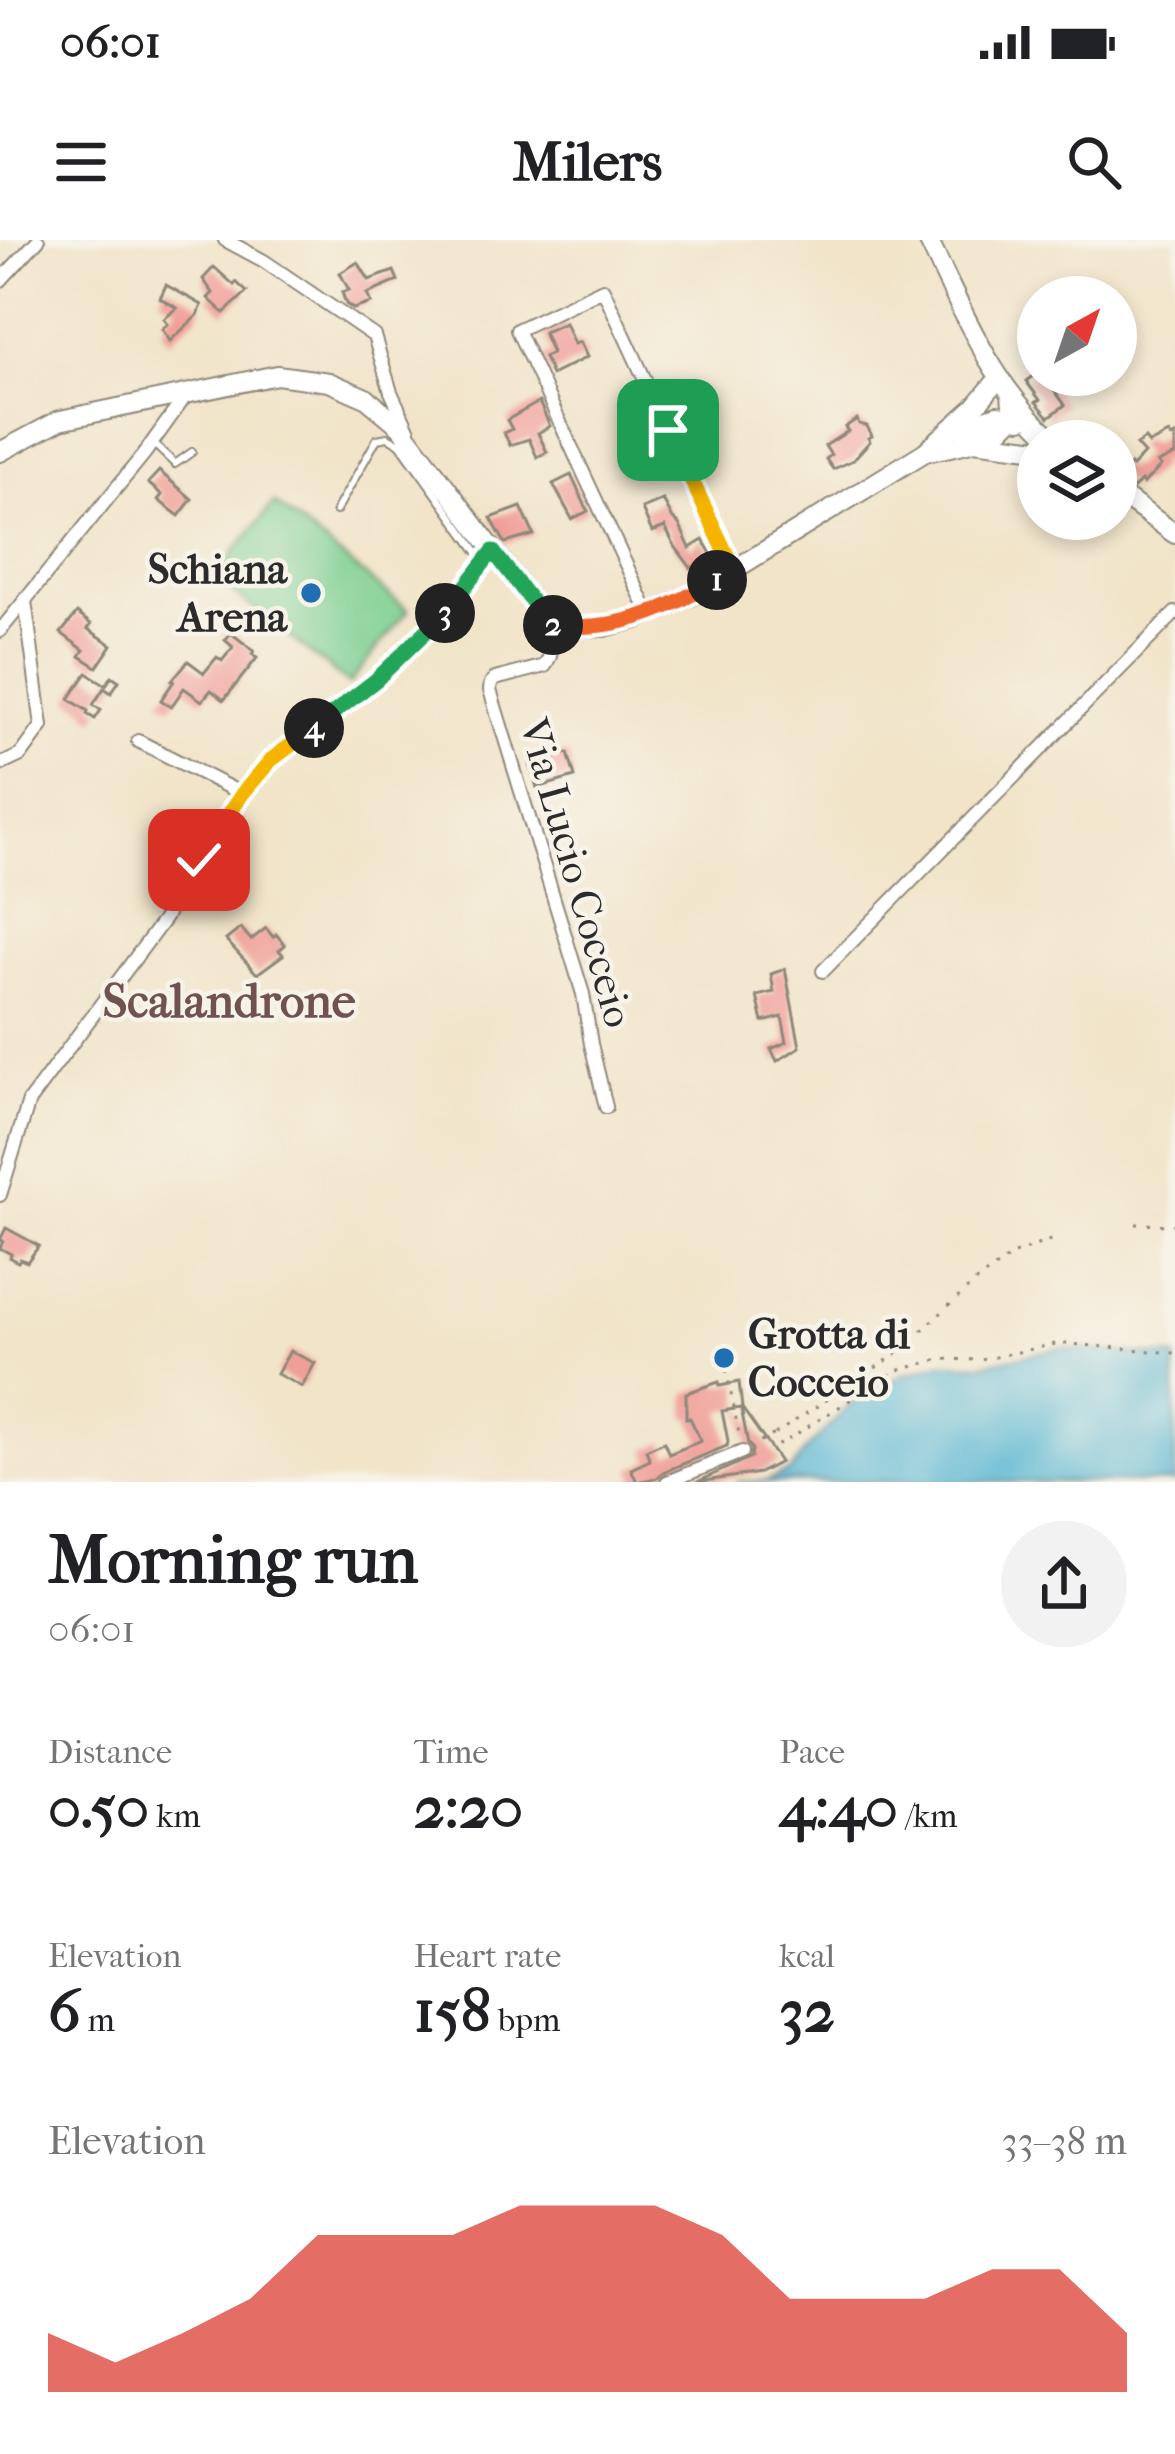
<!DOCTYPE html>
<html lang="en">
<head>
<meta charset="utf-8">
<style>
  :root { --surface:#fff; --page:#f2f2f2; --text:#202124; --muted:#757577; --accent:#d93025 }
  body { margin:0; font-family:"IM FELL French Canon",serif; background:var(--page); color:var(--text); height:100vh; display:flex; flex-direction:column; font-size:45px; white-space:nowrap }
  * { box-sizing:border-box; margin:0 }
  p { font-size:39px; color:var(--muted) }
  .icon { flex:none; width:66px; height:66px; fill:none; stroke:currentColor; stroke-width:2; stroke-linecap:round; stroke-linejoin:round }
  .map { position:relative; height:1242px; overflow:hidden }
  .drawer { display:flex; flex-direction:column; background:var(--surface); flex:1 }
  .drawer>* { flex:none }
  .needle { width:78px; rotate:40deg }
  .controls { position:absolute; left:1017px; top:36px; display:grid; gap:24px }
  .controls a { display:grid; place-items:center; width:120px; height:120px; border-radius:50%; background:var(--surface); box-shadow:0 6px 18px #0003; font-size:60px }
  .pin { position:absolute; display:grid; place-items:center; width:102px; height:102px; color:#fff; margin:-51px; border-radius:24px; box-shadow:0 6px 18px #0006 }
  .km { position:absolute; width:60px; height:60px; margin:-30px; border-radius:50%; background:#222; color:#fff; font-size:33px; line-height:60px; text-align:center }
  .round { display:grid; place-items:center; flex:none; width:126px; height:126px; border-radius:63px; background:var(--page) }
  .summary { display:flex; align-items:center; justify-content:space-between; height:204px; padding:0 48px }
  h1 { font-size:66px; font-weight:800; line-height:90px }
  .stats { display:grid; grid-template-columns:repeat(3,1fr); gap:18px; height:204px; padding:12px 48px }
  .stats div { display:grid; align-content:center }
  .stats b { font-size:60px; font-weight:800 }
  .stats small { font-size:33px; font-weight:400 }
  .stats p { font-size:33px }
  .chart { height:336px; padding:24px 48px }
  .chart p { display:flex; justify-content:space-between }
  .chart svg { width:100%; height:216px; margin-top:12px; fill:var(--accent); opacity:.7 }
  .status { display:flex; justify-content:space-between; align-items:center; height:84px; padding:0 60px; background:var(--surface); direction:ltr }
  .status svg { height:33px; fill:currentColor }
  header { display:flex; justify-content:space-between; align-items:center; height:156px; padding:0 48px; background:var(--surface); font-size:54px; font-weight:800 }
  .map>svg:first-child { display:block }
</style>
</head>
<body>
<div class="status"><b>06:01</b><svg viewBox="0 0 49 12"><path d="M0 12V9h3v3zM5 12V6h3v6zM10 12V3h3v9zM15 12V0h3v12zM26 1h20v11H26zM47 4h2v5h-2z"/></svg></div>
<header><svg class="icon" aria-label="menu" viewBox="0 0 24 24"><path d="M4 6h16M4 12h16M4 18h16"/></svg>Milers<svg class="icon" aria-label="search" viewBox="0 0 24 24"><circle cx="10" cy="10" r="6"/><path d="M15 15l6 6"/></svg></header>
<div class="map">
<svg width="1175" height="1242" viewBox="0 0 1175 1242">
  <rect width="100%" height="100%" fill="#f7f3e8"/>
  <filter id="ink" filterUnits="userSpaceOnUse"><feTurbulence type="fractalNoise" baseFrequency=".00833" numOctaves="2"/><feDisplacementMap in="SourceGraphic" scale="24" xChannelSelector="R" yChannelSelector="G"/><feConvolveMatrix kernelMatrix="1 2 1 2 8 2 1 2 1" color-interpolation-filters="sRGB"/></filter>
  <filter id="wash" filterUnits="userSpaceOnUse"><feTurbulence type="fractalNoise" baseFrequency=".004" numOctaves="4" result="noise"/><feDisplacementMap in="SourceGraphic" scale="48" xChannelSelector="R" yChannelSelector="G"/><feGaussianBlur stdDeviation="2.7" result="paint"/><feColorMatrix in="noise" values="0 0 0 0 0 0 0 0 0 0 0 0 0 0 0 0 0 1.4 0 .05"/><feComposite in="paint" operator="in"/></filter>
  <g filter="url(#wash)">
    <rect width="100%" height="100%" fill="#f1e4c9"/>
    <polygon fill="#7ccf91" stroke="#547d5e" stroke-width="3" points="274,263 408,370 349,444 214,337"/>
    <polygon fill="#54b5d3" stroke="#40707f" stroke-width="3" points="1060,1108 1175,1117 1175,1242 736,1242 766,1241 791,1231 805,1211 851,1164 904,1134 941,1123 982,1124"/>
    <g id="blocks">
      <g fill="#f09e98">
        <polygon points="358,22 369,40 394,31 398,41 367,54 371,63 353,69 346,64 342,52 349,50 340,33"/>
        <polygon points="214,27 234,45 236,42 247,52 224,73 208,58 213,53 203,39"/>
        <polygon points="166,45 202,65 198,75 170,101 162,89 168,84 164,79 177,68 160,58"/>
        <polygon points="565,83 574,104 580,102 587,117 551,135 544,117 552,113 543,92"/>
        <polygon points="1034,135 1064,135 1069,142 1055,151 1065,165 1049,177 1036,162 1040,160 1026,141"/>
        <polygon points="539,162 550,186 538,193 547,212 537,217 529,199 510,205 504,193 512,189 507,180"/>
        <polygon points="857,179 859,184 867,186 872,196 868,198 870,201 853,220 833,229 826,219 831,215 825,206 848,191 845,187"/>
        <polygon points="1169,194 1171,198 1175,196 1175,215 1158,223 1161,226 1143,244 1141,241 1134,248 1116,235 1116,220 1126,230 1130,225 1132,227 1144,214 1136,205 1145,199 1149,204"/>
        <polygon points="159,231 192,259 179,276 158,260 162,255 148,243"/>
        <polygon points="571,235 588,271 572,279 553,244"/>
        <polygon points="663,260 673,279 679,284 690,308 703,300 712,315 691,328 674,305 665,287 652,292 642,269"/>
        <polygon points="521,267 534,295 505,303 491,278"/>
        <polygon points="77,373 91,384 88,389 112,405 97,427 80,416 84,410 61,393"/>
        <polygon points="231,393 254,411 252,414 257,418 224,460 211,450 202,461 184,448 171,467 161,460 174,441 172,440 188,421 204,433 217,417 222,421 233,407 225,400"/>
        <polygon points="87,433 106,445 112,436 119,441 111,453 104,448 93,465 101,470 95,479 87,474 88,471 69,459"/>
        <polygon points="568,513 575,537 537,548 530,524"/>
        <polygon points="241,688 251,700 266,688 273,697 276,694 285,705 279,710 283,715 257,734 226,700"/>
        <polygon points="785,729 800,807 777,821 771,809 787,802 782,777 763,782 757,756 774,752 771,734"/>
        <polygon points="6,988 39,1006 27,1022 20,1019 18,1022 10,1018 11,1014 0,1008 3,1001 0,1000"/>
        <polygon points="290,1111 315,1123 302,1147 277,1134"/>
        <polygon points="719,1142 720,1146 739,1142 742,1168 780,1222 759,1233 697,1242 751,1217 752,1209 748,1204 741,1168 722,1171 728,1201 727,1206 663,1232 657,1238 637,1242 631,1229 650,1220 646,1210 664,1202 669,1214 701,1201 690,1178 686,1178 686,1153"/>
      </g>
    </g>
  </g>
  <g filter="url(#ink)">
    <use href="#blocks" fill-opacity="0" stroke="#8e887a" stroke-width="3"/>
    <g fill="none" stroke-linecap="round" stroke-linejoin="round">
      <g stroke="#8e887a" stroke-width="10">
        <g id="lane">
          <polyline points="155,205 175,224 192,212"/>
          <polyline points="336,271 377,199 388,197 400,204 485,322"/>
        </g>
      </g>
      <g stroke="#8e887a" stroke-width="16">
        <g id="street">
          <polyline points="225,0 264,21 374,96 391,152 409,191"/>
          <polyline points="0,41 38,0"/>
          <polyline points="649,374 517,90 603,49 733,330"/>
          <polyline points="554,386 550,416 545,426 495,439 491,443 490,450 583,754 591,804 606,867"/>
          <polyline points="0,391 144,214 187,154"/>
          <polyline points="138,501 242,554"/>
          <polyline points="0,525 21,515 42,486 25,361"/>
          <polyline points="823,731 1175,373"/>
          <polyline points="0,955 29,861 165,678 176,654 242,554 271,520 376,440 444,375 493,311"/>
          <polyline points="667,1242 742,1212"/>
        </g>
      </g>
      <g stroke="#8e887a" stroke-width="22">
        <g id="secondary">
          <path d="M 928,0 C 963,71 993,149 1055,201"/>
          <polyline points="961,188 997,175 1021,179"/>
          <polyline points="974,201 1038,209"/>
          <path d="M 930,211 C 958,205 996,201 1013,176 L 1011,155"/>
          <polyline points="0,212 60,180 277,135 329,142 366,158 400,186 546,380 554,386 604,387 636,379 693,355 925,212 974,168 994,144"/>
          <polyline points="1116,251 1175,294"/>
        </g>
      </g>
      <g stroke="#8e887a" stroke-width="3" stroke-dasharray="3 9" stroke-linecap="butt">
        <polyline points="1136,984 1175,985"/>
        <polyline points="724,1118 740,1199"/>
        <polyline points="775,1194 895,1115 976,1041 1014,1014 1058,997"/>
        <polyline points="750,1208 773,1195 779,1205 896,1131 941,1119 981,1120 1060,1103 1175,1113"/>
      </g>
      <use href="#lane" stroke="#fff" stroke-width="6"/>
      <use href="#street" stroke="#fff" stroke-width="12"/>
      <use href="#secondary" stroke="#fff" stroke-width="18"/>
    </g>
  </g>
  <g fill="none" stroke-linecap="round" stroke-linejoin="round" filter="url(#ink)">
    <g stroke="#fff" stroke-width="24">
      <polyline id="split-1" points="668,190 734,330 717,340"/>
    </g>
    <g stroke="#fff" stroke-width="24">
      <path id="split-2" d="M 553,385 C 613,393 666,371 717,340"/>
    </g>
    <g stroke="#fff" stroke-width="24">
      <polyline id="split-3" points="445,373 493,311 546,380 553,385"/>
    </g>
    <g stroke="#fff" stroke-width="24">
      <polyline id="split-4" points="314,488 376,440 445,373"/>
    </g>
    <g stroke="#fff" stroke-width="24">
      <polyline id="split-5" points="199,620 242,554 271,520 314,488"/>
    </g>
    <use href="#split-1" stroke="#f5b400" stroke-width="15"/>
    <use href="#split-2" stroke="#f0652b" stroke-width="15"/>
    <use href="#split-3" stroke="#22a559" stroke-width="15"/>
    <use href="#split-4" stroke="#22a559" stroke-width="15"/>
    <use href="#split-5" stroke="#f5b400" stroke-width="15"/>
  </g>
  <g fill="#1f6fb2" stroke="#f7f3e8" stroke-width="4.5">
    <circle cx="311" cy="353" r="12"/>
    <circle cx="724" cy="1118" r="12"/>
  </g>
  <g text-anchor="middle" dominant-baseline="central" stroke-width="9" stroke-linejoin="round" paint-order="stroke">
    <g font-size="42" font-weight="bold" fill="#2b2b2b" stroke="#f7f3e8" text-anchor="end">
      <text x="287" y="329">Schiana<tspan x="287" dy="48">Arena</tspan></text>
      <text x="748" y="1094" text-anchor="start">Grotta di<tspan x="748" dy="48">Cocceio</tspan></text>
    </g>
    <g font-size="42" fill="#2b2b2b" stroke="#f7f3e8">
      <text transform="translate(576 633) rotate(74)">Via Lucio Cocceio</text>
    </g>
    <g font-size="48" font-weight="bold" fill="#705351" stroke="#f7f3e8">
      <text x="229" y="761">Scalandrone</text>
    </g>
  </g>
</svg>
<div class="controls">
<a><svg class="needle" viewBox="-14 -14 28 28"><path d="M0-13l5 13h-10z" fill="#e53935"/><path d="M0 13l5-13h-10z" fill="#757577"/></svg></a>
<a><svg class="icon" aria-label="layers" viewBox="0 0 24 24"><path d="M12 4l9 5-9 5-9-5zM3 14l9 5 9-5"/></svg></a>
</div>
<div class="pin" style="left:668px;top:190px;background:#1e9e55"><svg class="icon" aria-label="arrive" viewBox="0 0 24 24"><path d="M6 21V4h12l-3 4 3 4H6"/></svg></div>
<div class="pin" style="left:199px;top:620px;background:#d93025"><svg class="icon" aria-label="check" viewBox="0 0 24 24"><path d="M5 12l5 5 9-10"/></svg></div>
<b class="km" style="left:717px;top:340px">1</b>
<b class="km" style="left:553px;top:385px">2</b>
<b class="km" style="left:445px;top:373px">3</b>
<b class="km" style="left:314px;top:488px">4</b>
</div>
<section class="drawer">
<div class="summary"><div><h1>Morning run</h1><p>06:01</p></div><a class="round"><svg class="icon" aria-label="share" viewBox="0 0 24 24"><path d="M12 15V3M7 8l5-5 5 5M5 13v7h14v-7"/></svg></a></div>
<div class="stats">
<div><p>Distance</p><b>0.50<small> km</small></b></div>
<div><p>Time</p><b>2:20</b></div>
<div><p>Pace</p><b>4:40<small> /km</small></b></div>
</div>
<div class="stats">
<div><p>Elevation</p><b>6<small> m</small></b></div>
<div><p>Heart rate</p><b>158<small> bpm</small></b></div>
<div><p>kcal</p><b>32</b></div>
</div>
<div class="chart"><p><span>Elevation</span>33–38 m</p>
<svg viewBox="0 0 160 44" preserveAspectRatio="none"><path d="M0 44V32L10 38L20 32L30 25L40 12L50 12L60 12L70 6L80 6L90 6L100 12L110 25L120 25L130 25L140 19L150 19L160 32V44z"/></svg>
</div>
</section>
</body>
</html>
